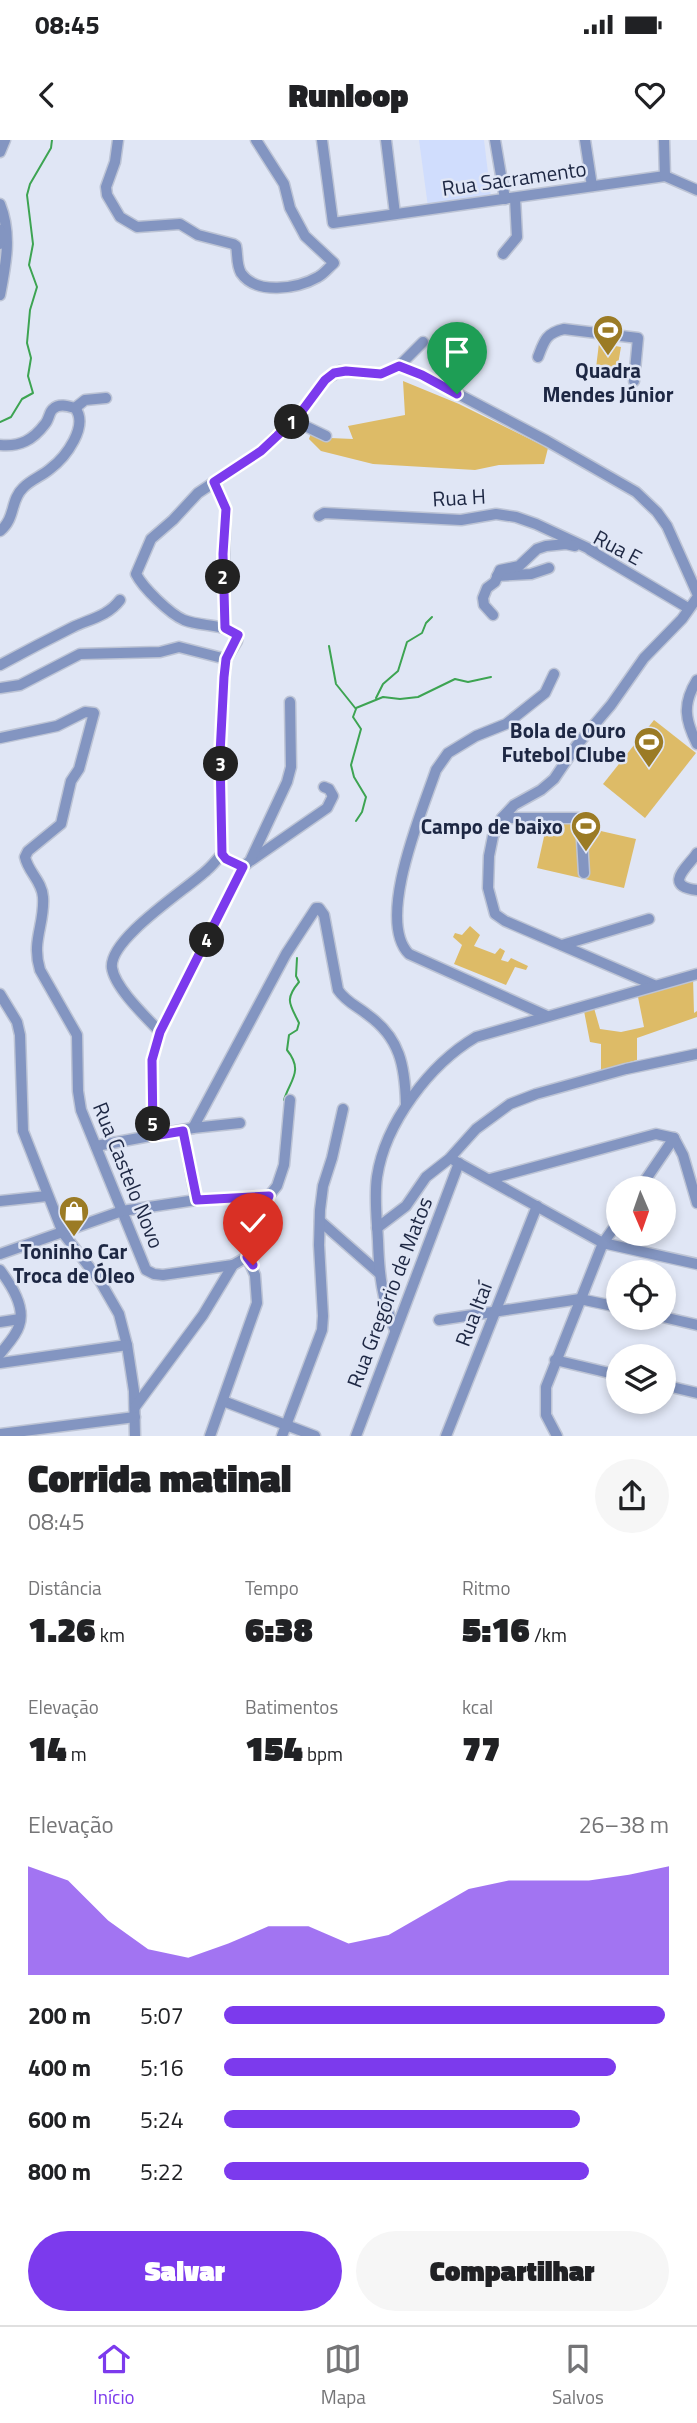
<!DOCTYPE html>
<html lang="pt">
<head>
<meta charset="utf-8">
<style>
  :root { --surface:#fff; --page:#f6f6f6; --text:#202124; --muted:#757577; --line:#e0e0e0; --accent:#7c3aed }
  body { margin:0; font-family:"Titillium Web",sans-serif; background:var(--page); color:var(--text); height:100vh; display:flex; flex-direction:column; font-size:26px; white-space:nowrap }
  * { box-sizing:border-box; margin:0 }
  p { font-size:23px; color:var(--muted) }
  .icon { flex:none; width:38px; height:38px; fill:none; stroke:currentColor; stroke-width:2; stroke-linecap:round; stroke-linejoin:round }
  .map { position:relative; height:1296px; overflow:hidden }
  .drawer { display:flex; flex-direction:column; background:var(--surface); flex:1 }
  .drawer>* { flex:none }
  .needle { width:46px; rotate:178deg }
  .controls { position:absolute; left:606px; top:1036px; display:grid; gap:14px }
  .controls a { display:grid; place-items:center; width:70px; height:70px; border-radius:50%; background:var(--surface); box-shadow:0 4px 10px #0003; font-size:35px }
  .pin { position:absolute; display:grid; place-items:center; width:60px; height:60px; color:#fff; margin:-72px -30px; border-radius:50% 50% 50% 0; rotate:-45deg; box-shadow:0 0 7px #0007 }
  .pin .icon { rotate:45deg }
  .km { position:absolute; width:35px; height:35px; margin:-18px; border-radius:50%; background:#222; color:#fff; font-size:19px; line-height:35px; text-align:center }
  .round { display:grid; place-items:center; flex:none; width:74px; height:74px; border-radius:37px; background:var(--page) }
  .headline { display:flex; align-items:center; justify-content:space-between; height:119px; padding:0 28px }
  h1 { font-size:38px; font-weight:800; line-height:52px }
  .stats { display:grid; grid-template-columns:repeat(3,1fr); gap:10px; height:119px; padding:7px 28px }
  .stats div { display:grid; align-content:center }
  .stats b { font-size:35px; font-weight:800 }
  .stats small { font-size:19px; font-weight:400 }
  .stats p { font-size:19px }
  .chart { height:196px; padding:14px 28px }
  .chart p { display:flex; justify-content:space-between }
  .chart svg { width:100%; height:126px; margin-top:7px; fill:var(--accent); opacity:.7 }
  .cta { display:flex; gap:14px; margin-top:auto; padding:14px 28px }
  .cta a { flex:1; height:80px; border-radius:42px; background:var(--accent); color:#fff; font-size:28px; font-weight:800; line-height:80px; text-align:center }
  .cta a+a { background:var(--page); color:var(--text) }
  ul { padding:0 28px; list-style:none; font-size:23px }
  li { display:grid; grid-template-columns:112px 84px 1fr; align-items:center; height:52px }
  li i { height:18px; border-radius:9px; background:var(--accent) }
  .status { display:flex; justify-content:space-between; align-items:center; height:49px; padding:0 35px; background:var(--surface); direction:ltr }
  .status svg { height:19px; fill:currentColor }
  header { display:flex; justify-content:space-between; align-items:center; height:91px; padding:0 28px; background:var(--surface); font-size:32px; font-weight:800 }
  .tabs { display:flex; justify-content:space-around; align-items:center; height:98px; border-top:2px solid var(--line); background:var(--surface); font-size:19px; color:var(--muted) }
  .tabs a { display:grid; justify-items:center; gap:4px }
  .tabs .current { color:var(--accent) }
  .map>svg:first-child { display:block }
</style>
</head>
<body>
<div class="status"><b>08:45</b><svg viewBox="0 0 49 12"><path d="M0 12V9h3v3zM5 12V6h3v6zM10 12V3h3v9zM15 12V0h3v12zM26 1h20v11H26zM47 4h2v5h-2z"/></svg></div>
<header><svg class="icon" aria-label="back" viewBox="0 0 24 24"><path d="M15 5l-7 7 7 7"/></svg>Runloop<svg class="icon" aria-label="heart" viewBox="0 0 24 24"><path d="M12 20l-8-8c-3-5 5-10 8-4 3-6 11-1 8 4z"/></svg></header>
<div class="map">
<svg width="697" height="1296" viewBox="0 0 697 1296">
  <rect width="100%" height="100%" fill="#e0e6f5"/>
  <polygon fill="#d0ddfd" points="419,0 484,0 491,57 428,67"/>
  <g fill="#ddbb67">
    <polygon points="599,203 621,207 617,230 596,228"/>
    <polygon points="403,241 459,264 548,308 544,324 499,325 475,330 373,324 321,311 309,299 312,290 330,298 353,299 348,286 405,275"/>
    <polygon points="654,580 696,613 645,678 603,644"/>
    <polygon points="548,679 636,699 624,748 537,728"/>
    <polygon points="470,786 480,795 474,806 495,814 500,808 505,811 501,820 508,822 511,818 528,826 526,830 515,827 506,845 454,824 462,805 453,797 455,793 462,795"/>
    <polygon points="693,837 694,873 697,871 697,877 637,898 637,920 601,930 601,904 590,902 584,871 594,868 600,889 621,892 644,887 637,852"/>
  </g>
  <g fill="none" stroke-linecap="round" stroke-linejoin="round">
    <g stroke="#3da452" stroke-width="2">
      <polyline points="0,282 11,277 22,259 33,253 28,236 31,218 27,203 30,170 37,147 29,125 33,104 27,55 30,44 51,8 52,0"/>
      <polyline points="329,506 336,544 356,569 353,577 361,589 351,625 354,637 366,657 362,672 356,681"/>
      <polyline points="376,558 383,544 398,531 407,502 422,493 426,483 432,477"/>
      <polyline points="356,568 383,557 400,559 418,557 455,539 468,542 491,537"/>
      <path d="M 284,960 C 290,940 304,931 287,910 L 289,895 L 297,890 L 299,883 C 290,864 284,860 299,842 L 296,836 L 297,818"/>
    </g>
    <g stroke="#bdc4d5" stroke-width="13">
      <g id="minor">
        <path d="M 118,0 L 115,22 L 106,47 L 107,55 L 120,77 L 137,87 L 180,84 L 198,95 L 233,104 L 236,106 C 238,115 236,124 241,133 C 256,155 297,149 318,137 C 324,134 329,127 334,123 L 305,96 L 290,68 L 284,44 L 256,0"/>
        <polyline points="322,0 333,83 665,36 697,50"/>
        <polyline points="386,0 395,74"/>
        <polyline points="495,0 505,59"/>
        <polyline points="585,0 592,46"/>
        <polyline points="664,0 665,36"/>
        <polyline points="0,12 5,0"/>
        <path d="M 0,64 C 12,94 6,124 0,155"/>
        <polyline points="0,90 0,104"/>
        <polyline points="503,114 517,97 515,58"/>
        <path d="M 538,217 C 544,201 546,193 564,189 L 638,198 L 634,241"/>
        <polyline points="399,226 422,235 547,301 636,352 657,372 667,386 697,453"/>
        <polyline points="75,268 85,260 106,258"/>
        <polyline points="326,296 303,285 302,271 325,240 340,231 381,234 399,226 423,202"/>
        <path d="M 0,305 C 20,307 33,300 45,284 C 49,280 49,272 53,269 C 59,263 68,266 75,268 C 89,286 66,317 50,329 C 42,336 30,340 23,348 C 10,360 16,378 0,391"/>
        <polyline points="214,342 226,369 224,414 225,488"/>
        <polyline points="319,376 324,373 461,380 496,374 516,377 536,384 594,411"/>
        <polyline points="590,410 688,468"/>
        <polyline points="497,436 531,434 549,428"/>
        <polyline points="493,475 484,465 483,458 487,448 495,442 500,430 519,426 537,409 546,406 566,404 575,406"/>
        <path d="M 0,525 C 24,512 49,499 73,487 C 90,479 108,476 120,460"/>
        <path d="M 697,540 C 682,564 685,580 697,604"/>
        <polyline points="0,548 20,545 80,514 160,512 179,507 226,519"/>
        <path d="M 0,598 L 57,586 L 85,572 L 94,573 L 79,629 L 71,641 L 61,684 L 28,711 L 25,717 C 28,732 42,741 43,757 C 45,784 31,801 40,830 L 77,895 L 78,951 L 81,970 L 146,1130 L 154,1134 L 163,1135 L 233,1125"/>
        <polyline points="502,678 578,678 581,683 584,733"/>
        <path d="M 697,713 C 691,724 660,746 697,750"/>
        <polyline points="252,720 327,668 333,656 329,649 324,647"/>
        <path d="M 243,727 L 226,719 L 222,714 L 220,614 L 224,537 L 226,519 L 237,501 L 238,495 C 221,483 202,487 184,480 C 170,474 143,448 136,434 L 151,399 L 173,380 L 198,353 L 261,311 L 302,271"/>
        <polyline points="562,805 649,779"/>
        <polyline points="654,845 505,781 495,774 488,748 489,716 493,696 502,678 514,665 541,650 554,639 577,605 611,565 644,518 682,479 697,458"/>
        <polyline points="0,854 17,882 20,895 23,991 63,1093 100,1141 119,1174 127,1205 134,1251 135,1296"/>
        <path d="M 545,875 L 409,814 C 375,780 423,669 436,630 L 448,613 L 476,596 L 506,584 L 545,553 L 554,534"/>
        <path d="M 160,892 C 146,877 115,848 112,828 C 108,799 187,749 207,730 C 213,725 217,719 222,714"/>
        <path d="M 193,988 L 286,814 L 316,768 L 319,768 L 324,775 L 338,850 C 346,862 357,866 368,875 C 400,898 405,926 406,964"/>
        <polyline points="183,991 196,1060"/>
        <polyline points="153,996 152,920 160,892 243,727 250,721 287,642 291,627 290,562"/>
        <polyline points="674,998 683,1015 697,1063"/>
        <polyline points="96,1006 193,988 240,983"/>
        <polyline points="455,1021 603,1103 697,1124"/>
        <polyline points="490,1039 656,994 674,998"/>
        <polyline points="640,1048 674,998"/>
        <polyline points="0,1061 47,1056"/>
        <polyline points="320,1081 379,1133"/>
        <polyline points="377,1088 406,1066 426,1037 449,1019 476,989 510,964 536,954 626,929 697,914"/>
        <polyline points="0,1114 122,1071 196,1060 269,1056"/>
        <path d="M 0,1130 C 11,1145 26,1167 19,1186 C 16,1196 6,1206 0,1214"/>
        <polyline points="663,1177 697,1185"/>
        <polyline points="439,1180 580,1159 618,1167"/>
        <polyline points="0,1182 20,1179"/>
        <path d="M 395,1190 C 382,1161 379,1133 378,1101 C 377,1080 374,1058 377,1037 C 385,983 430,924 476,897 L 697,834"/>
        <polyline points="555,1220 618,1235"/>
        <polyline points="0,1223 127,1205"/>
        <polyline points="663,1245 697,1253"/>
        <polyline points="223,1261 315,1296"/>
        <polyline points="135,1267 203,1175 233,1125 247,1117 269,1056 277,1046 284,1025 290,960"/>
        <polyline points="0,1294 135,1277"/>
        <polyline points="210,1296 257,1163 255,1135 247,1117"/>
        <polyline points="282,1296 322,1190 323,1176 319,1105 320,1070 323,1046 332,1018 343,969"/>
        <polyline points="356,1296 459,1023"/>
        <polyline points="446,1296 537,1066"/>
        <polyline points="557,1296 546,1275 546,1247 603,1103 618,1082"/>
      </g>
    </g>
    <use href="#minor" stroke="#8395c1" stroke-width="10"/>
  </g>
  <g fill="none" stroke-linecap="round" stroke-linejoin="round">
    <g stroke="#fff" stroke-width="14">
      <polyline id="route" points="253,1125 247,1117 269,1056 197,1060 183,991 153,996 152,920 160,892 243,727 226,719 222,714 220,614 224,537 226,519 238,495 225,488 223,414 226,369 214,342 261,311 277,296 302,271 325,240 334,233 346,231 381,234 399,226 422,235 457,254"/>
    </g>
    <use href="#route" stroke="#7c3aed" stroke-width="9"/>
  </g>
  <defs>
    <g id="stadium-pin" transform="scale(1.575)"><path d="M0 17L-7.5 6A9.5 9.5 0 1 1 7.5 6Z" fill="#9b7b25" stroke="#e0e6f5"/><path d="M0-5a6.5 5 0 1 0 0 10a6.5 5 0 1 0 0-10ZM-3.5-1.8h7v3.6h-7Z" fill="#fff"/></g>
    <g id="shop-pin" transform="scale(1.575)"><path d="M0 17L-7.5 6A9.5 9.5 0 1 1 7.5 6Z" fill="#9b7b25" stroke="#e0e6f5"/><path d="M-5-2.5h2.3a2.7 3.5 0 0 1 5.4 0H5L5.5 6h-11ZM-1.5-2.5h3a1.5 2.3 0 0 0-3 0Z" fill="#fff"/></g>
  </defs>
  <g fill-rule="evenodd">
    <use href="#stadium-pin" x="608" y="190"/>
    <use href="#stadium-pin" x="649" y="602"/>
    <use href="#stadium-pin" x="586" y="686"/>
    <use href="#shop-pin" x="74" y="1071"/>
  </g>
  <g text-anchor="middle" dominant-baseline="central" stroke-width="5" stroke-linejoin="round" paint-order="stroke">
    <g font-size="21" fill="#1d2743" stroke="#e0e6f5">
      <text transform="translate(514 38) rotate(-8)">Rua Sacramento</text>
      <text transform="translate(459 357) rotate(-3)">Rua H</text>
      <text transform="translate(618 407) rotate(28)">Rua E</text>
      <text transform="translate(129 1035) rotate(68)">Rua Castelo Novo</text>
      <text transform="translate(389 1152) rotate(-69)">Rua Gregório de Matos</text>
      <text transform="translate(473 1174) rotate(-69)">Rua Itaí</text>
    </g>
    <g font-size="21" font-weight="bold" fill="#1d2743" stroke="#e0e6f5">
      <text x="608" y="230">Quadra<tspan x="608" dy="24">Mendes Júnior</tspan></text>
      <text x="626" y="590" text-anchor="end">Bola de Ouro<tspan x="626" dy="24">Futebol Clube</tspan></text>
      <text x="563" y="686" text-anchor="end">Campo de baixo</text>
      <text x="74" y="1111">Toninho Car<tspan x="74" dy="24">Troca de Óleo</tspan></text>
    </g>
  </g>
</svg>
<div class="controls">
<a><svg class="needle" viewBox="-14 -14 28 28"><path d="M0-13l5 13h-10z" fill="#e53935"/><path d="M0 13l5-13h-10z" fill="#757577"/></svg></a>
<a><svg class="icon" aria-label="locate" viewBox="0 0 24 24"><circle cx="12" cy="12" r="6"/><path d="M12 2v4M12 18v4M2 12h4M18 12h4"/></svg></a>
<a><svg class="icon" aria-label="layers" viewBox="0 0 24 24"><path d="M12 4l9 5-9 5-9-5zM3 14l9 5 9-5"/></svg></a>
</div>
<div class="pin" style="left:457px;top:254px;background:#1e9e55"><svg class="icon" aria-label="arrive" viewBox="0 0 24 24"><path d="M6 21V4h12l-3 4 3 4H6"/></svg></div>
<div class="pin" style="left:253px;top:1125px;background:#d93025"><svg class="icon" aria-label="check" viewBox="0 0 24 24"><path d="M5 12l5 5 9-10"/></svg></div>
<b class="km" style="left:292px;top:282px">1</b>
<b class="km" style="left:223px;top:437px">2</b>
<b class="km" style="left:221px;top:624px">3</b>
<b class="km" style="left:207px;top:800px">4</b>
<b class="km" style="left:153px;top:984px">5</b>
</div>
<section class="drawer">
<div class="headline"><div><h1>Corrida matinal</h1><p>08:45</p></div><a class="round"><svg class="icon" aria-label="share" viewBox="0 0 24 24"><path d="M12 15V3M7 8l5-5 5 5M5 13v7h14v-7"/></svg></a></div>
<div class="stats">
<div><p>Distância</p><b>1.26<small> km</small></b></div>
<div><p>Tempo</p><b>6:38</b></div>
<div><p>Ritmo</p><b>5:16<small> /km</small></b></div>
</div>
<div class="stats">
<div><p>Elevação</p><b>14<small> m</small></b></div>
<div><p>Batimentos</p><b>154<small> bpm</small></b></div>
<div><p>kcal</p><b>77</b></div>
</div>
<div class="chart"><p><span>Elevação</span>26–38 m</p>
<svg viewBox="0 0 160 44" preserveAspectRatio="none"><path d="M0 44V6L10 11L20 25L30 35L40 38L50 33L60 27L70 27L80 33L90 30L100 22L110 14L120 11L130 11L140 11L150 9L160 6V44z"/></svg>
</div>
<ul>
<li><b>200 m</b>5:07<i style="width:99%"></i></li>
<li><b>400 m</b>5:16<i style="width:88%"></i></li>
<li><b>600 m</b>5:24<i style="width:80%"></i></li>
<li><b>800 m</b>5:22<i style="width:82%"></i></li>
</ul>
<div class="cta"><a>Salvar</a><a>Compartilhar</a></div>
</section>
<nav class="tabs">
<a class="current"><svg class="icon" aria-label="home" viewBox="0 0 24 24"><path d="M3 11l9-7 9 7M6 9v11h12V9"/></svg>Início</a>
<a><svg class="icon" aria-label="map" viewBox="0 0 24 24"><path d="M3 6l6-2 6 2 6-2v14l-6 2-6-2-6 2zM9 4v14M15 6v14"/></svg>Mapa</a>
<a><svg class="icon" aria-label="saved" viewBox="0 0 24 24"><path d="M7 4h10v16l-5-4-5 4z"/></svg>Salvos</a>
</nav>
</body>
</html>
